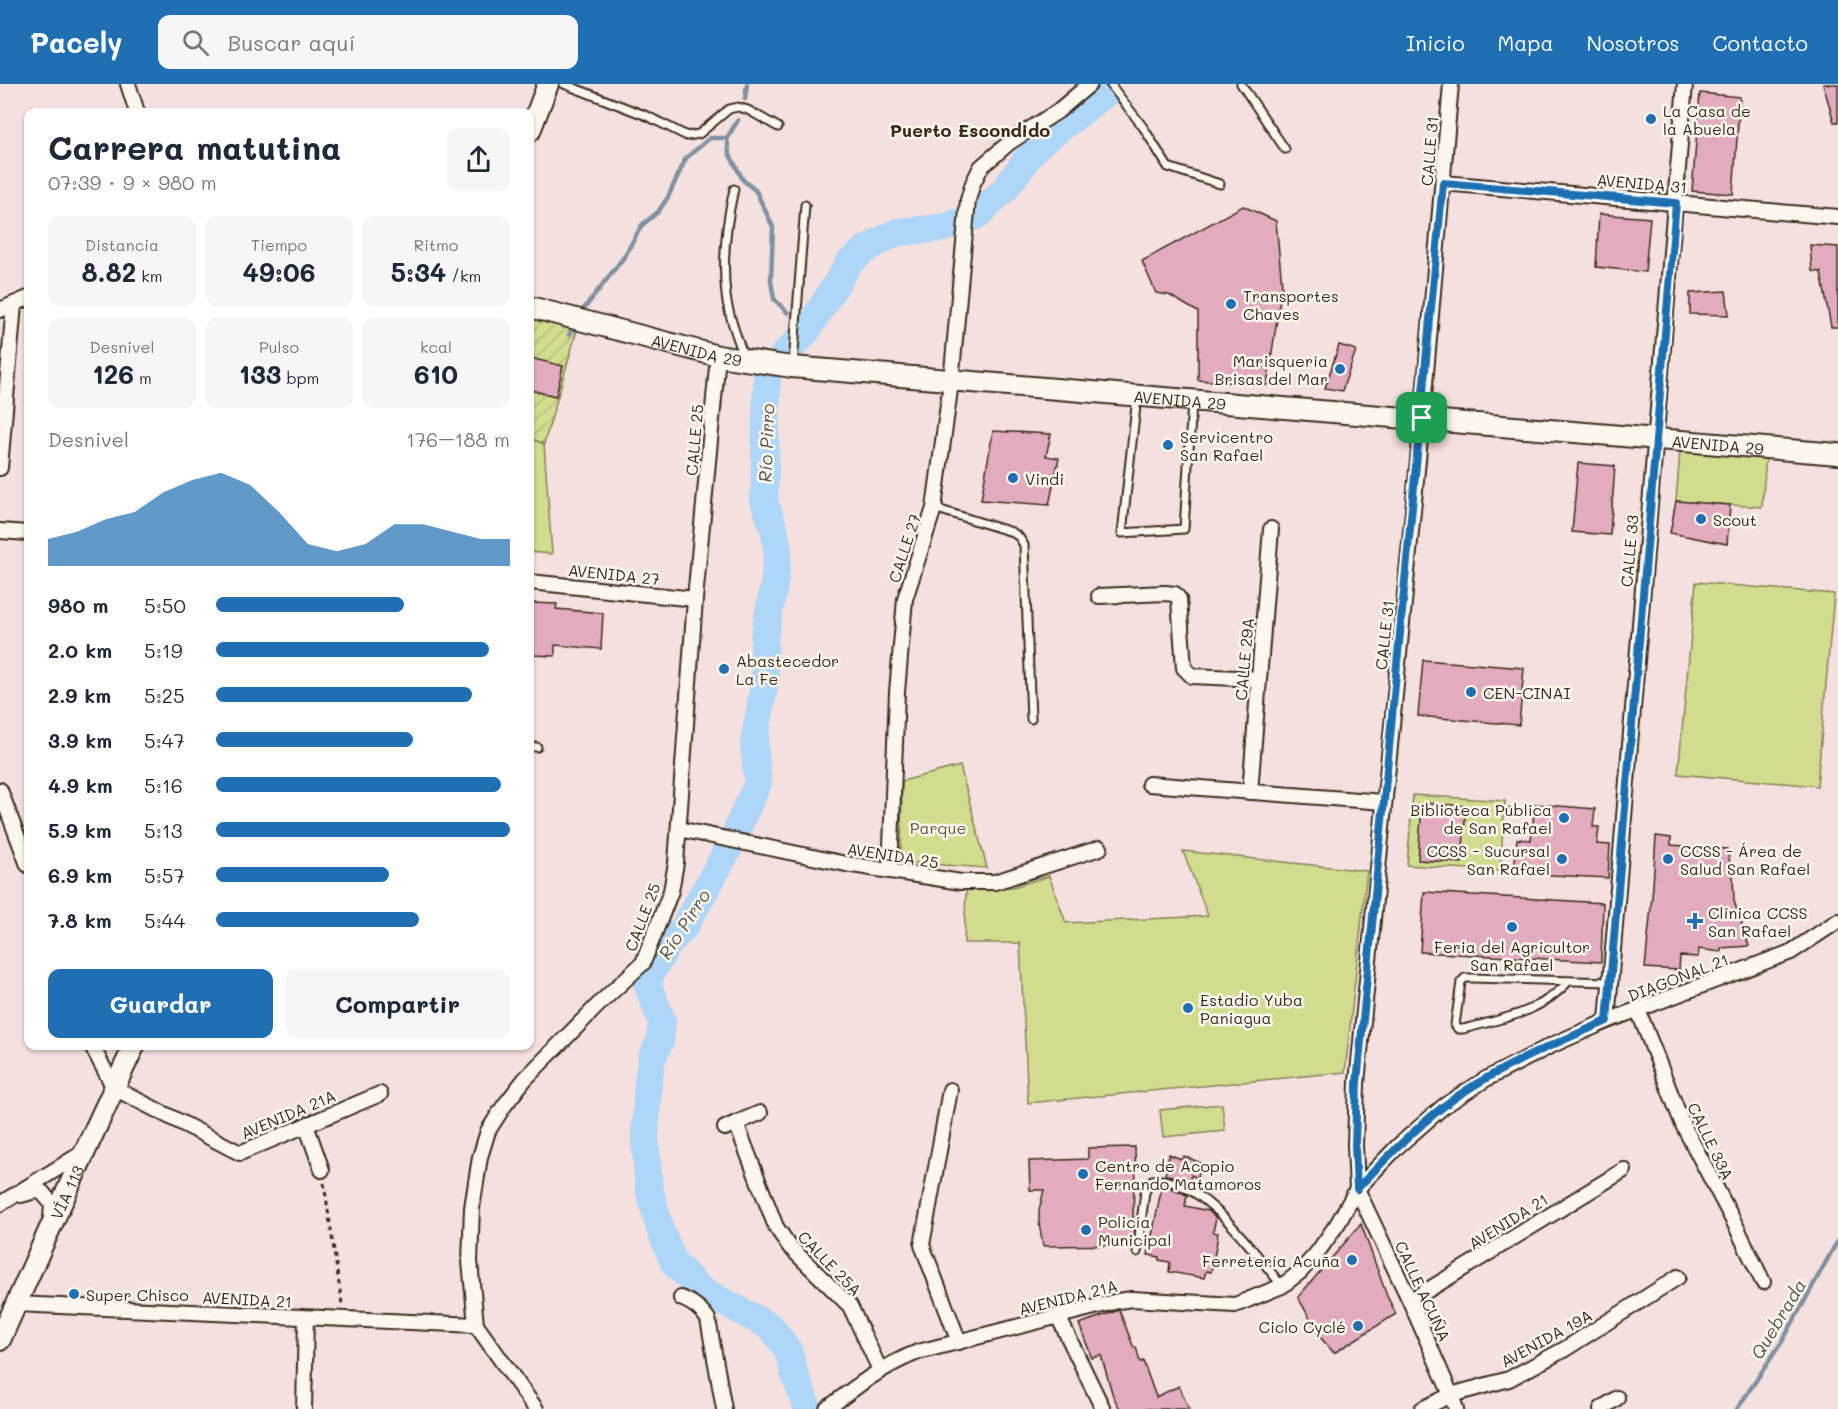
<!DOCTYPE html>
<html lang="es">
<head>
<meta charset="utf-8">
<style>
  :root { --surface:#fff; --page:#f6f6f7; --text:#1f2937; --muted:#747a83; --accent:#1f6fb2 }
  body { margin:0; font-family:Mali,sans-serif; background:var(--page); color:var(--text); height:100vh; display:flex; flex-direction:column; font-size:22px; white-space:nowrap }
  * { box-sizing:border-box; margin:0 }
  p { font-size:20px; color:var(--muted) }
  .icon { flex:none; width:33px; height:33px; fill:none; stroke:currentColor; stroke-width:2; stroke-linecap:round; stroke-linejoin:round }
  .map { position:relative; flex:1; overflow:hidden }
  .sheet { position:absolute; left:24px; top:24px; width:510px; height:942px; display:flex; flex-direction:column; background:var(--surface); border-radius:12px; box-shadow:0 2px 4px #0004 }
  .sheet>* { flex:none }
  .pin { position:absolute; display:grid; place-items:center; width:51px; height:51px; color:#fff; margin:-26px; border-radius:12px; box-shadow:0 3px 9px #0006 }
  .round { display:grid; place-items:center; flex:none; width:63px; height:63px; border-radius:12px; background:var(--page) }
  .summary { display:flex; align-items:center; justify-content:space-between; height:102px; padding:0 24px }
  h1 { font-size:33px; font-weight:700; line-height:45px }
  .stats { display:grid; grid-template-columns:repeat(3,1fr); gap:9px; height:102px; padding:6px 24px }
  .stats div { display:grid; align-content:center; border-radius:12px; background:var(--page); text-align:center }
  .stats b { font-size:26px; font-weight:700 }
  .stats small { font-size:16px; font-weight:400 }
  .stats p { font-size:16px }
  .chart { height:168px; padding:12px 24px }
  .chart p { display:flex; justify-content:space-between }
  .chart svg { width:100%; height:108px; margin-top:6px; fill:var(--accent); opacity:.7 }
  .cta { display:flex; gap:12px; margin-top:auto; padding:12px 24px }
  .cta a { flex:1; height:69px; border-radius:12px; background:var(--accent); color:#fff; font-size:24px; font-weight:700; line-height:69px; text-align:center }
  .cta a+a { background:var(--page); color:var(--text) }
  ul { padding:0 24px; list-style:none; font-size:20px }
  li { display:grid; grid-template-columns:96px 72px 1fr; align-items:center; height:45px }
  li i { height:15px; border-radius:8px; background:var(--accent) }
  header { display:flex; align-items:center; gap:36px; box-sizing:border-box; height:84px; padding:0 30px; background:var(--accent); color:#fff }
  header strong { font-size:28px }
  nav { display:flex; gap:33px; margin-inline-start:auto; font-size:21px }
  .search { width:420px; height:54px; background:var(--page); display:flex; align-items:center; gap:15px; box-sizing:border-box; padding:0 21px; border-radius:12px; color:var(--muted); font-size:22px }
  .map>svg:first-child { display:block }
</style>
</head>
<body>
<header>
<strong>Pacely</strong>
<div class="search"><svg class="icon" aria-label="search" viewBox="0 0 24 24"><circle cx="10" cy="10" r="6"/><path d="M15 15l6 6"/></svg>Buscar aquí</div>
<nav><a>Inicio</a><a>Mapa</a><a>Nosotros</a><a>Contacto</a></nav>
</header>
<div class="map">
<svg width="1838" height="1325" viewBox="0 0 1838 1325">
  <defs>
    <pattern id="garden-furrows" width="10" height="10" patternUnits="userSpaceOnUse" patternTransform="scale(1.5)"><rect width="10" height="10" fill="#d1dc8f"/><path d="M-1 1l2-2M0 10L10 0M9 11l2-2" fill="none" stroke="#b4bd7b"/></pattern>
  </defs>
  <rect width="100%" height="100%" fill="#f4e0de"/>
  <filter id="ink" filterUnits="userSpaceOnUse"><feTurbulence type="fractalNoise" baseFrequency=".0167" numOctaves="2"/><feDisplacementMap in="SourceGraphic" scale="12" xChannelSelector="R" yChannelSelector="G"/><feConvolveMatrix kernelMatrix="1 2 1 2 8 2 1 2 1" color-interpolation-filters="sRGB"/></filter>
  <g filter="url(#ink)">
    <g fill="#d1dc8f" stroke="#868356" stroke-width="1.5">
      <polygon points="530,354 544,360 552,470 530,468"/>
      <polygon points="1680,367 1766,373 1762,423 1676,417"/>
      <polygon points="1696,498 1834,510 1817,702 1678,690"/>
      <polygon points="960,682 987,784 901,778 902,697"/>
      <polygon points="1413,711 1505,717 1500,787 1407,781"/>
      <polygon points="1183,767 1367,787 1345,988 1028,1019 1020,859 964,859 966,806 1013,803 1049,792 1066,839 1208,832"/>
      <polygon points="1222,1020 1225,1047 1163,1053 1160,1026"/>
    </g>
    <polygon fill="url(#garden-furrows)" stroke="#868356" stroke-width="1.5" points="530,234 577,246 544,360 530,354 530,306 556,312 563,282 530,274"/>
    <g fill="none" stroke-linecap="round" stroke-linejoin="round">
      <g stroke="#8091a1" stroke-width="4.5">
        <polyline points="745,15 747,0"/>
        <polyline points="738,36 727,54 729,69 743,96 756,107 773,143 771,197 774,215 788,229"/>
        <polyline points="579,231 624,173 642,141 658,128 668,113 686,74 710,54 727,54"/>
        <polyline points="797,247 800,257"/>
        <polyline points="569,251 574,241"/>
        <polyline points="1737,1325 1783,1256 1838,1156"/>
      </g>
      <g stroke="#aed6f8" stroke-width="28">
        <polyline points="782,273 807,247 849,179 866,165 897,148 943,144 978,131 1005,105 1036,63 1106,9"/>
        <polyline points="767,296 764,416 774,445 778,467 774,501 764,554 765,596 754,660 758,699 740,738 734,755 684,843 667,862 651,889 648,902 662,937 660,957 652,974 648,998 645,1054 649,1104 660,1145 674,1179 701,1206 771,1243 788,1266 795,1292 808,1325"/>
      </g>
    </g>
    <g fill="#e3abbe" stroke="#3b2a1e" stroke-width="1.5">
      <polygon points="1823,0 1838,0 1838,38 1834,38"/>
      <polygon points="1700,9 1740,13 1733,110 1692,107"/>
      <polygon points="1243,122 1276,137 1282,202 1267,301 1198,296 1198,228 1169,211 1156,209 1142,177"/>
      <polygon points="1599,130 1650,134 1645,188 1596,183"/>
      <polygon points="1810,161 1838,163 1838,243 1831,243 1821,188 1812,187"/>
      <polygon points="1726,207 1729,231 1690,230 1690,209"/>
      <polygon points="1339,261 1356,266 1342,307 1325,304"/>
      <polygon points="530,274 563,282 556,312 530,306"/>
      <polygon points="993,347 1051,350 1046,372 1059,374 1049,421 981,416"/>
      <polygon points="1578,379 1615,382 1610,451 1572,448"/>
      <polygon points="1676,417 1730,421 1727,460 1670,449"/>
      <polygon points="530,519 557,520 556,525 603,529 601,565 555,561 555,572 530,571"/>
      <polygon points="1423,576 1524,584 1519,641 1418,632"/>
      <polygon points="1422,719 1466,722 1462,779 1418,776"/>
      <polygon points="1535,720 1595,725 1593,743 1599,743 1597,760 1610,761 1608,794 1514,789 1517,755 1531,756"/>
      <polygon points="1656,752 1671,754 1671,761 1727,765 1733,792 1734,817 1749,862 1721,864 1721,868 1699,865 1698,873 1680,872 1679,886 1645,884 1653,802"/>
      <polygon points="1424,808 1603,819 1601,878 1420,868"/>
      <polygon points="1135,1063 1136,1103 1134,1103 1133,1134 1136,1135 1132,1161 1043,1162 1039,1139 1039,1126 1044,1106 1030,1106 1029,1077 1088,1075 1088,1064"/>
      <polygon points="1169,1070 1183,1076 1184,1072 1203,1080 1197,1094 1191,1091 1189,1100 1172,1092 1165,1091"/>
      <polygon points="1162,1102 1169,1103 1187,1111 1185,1122 1209,1127 1216,1134 1213,1148 1218,1149 1216,1163 1211,1188 1206,1187 1204,1194 1169,1188 1170,1178 1159,1176 1159,1173 1148,1171"/>
      <polygon points="1361,1140 1387,1212 1396,1230 1334,1269 1320,1253 1298,1213"/>
      <polygon points="1119,1226 1134,1264 1136,1263 1140,1278 1143,1277 1156,1313 1179,1302 1189,1325 1120,1325 1113,1312 1101,1271 1092,1274 1079,1240"/>
    </g>
    <g fill="none" stroke-linecap="round" stroke-linejoin="round">
      <g stroke="#3b2a1e" stroke-width="11">
        <g id="service">
          <polyline points="564,0 647,32 687,52 699,50 729,25 738,23 748,26 778,43"/>
          <polyline points="1110,0 1143,43 1168,83 1220,100"/>
          <polyline points="1241,0 1285,65"/>
          <path d="M 734,105 C 726,140 722,175 726,211 C 728,232 738,254 744,274"/>
          <polyline points="793,281 805,121"/>
          <polyline points="1137,313 1122,449 1184,445 1192,318"/>
          <polyline points="934,424 1012,448 1019,453 1024,461 1031,635"/>
          <polyline points="530,663 537,663"/>
          <path d="M 1569,897 C 1539,930 1504,934 1463,945 L 1458,945 L 1455,941 L 1461,898 L 1465,894 L 1472,894 C 1518,895 1564,897 1610,898"/>
          <path d="M 1137,1168 L 1145,1108 L 1152,1096 C 1200,1090 1254,1168 1282,1202"/>
        </g>
      </g>
      <g stroke="#3b2a1e" stroke-width="18">
        <g id="minor">
          <polyline points="128,0 137,28"/>
          <polyline points="1451,0 1422,335 1357,999 1355,1061 1357,1105 1410,1217 1451,1311 1456,1325"/>
          <polyline points="1443,99 1838,133"/>
          <polyline points="0,226 28,214"/>
          <polyline points="0,384 14,220"/>
          <polyline points="0,447 28,449"/>
          <polyline points="530,498 695,515"/>
          <polyline points="1099,512 1165,509 1175,510 1179,515 1184,584 1192,592 1259,595"/>
          <polyline points="1149,700 1384,718"/>
          <polyline points="0,706 28,781"/>
          <polyline points="1250,708 1271,445"/>
          <polyline points="679,745 846,780 961,798 995,798 1100,764"/>
          <polyline points="890,787 897,608 905,515 934,424 951,298 968,116 973,99 981,83 1010,58 1058,27 1090,0"/>
          <polyline points="1638,926 1683,1041 1735,1140 1763,1198"/>
          <polyline points="1607,937 1685,0"/>
          <polyline points="92,962 114,1004 240,1069 380,1010"/>
          <polyline points="950,1006 922,1161 959,1258"/>
          <polyline points="736,1039 760,1029"/>
          <polyline points="306,1041 322,1086"/>
          <polyline points="725,1044 736,1039 776,1143 790,1163 850,1222 880,1286"/>
          <polyline points="21,1111 35,1107 42,1108 52,1120 51,1136"/>
          <polyline points="0,1120 84,1068"/>
          <path d="M 681,1214 C 693,1219 700,1224 708,1235 L 724,1325"/>
          <polyline points="1410,1217 1624,1086"/>
          <polyline points="16,1220 476,1241"/>
          <polyline points="1058,1232 1103,1325"/>
          <polyline points="304,1325 306,1234"/>
          <polyline points="536,1325 476,1241 470,1177 472,1124 480,1073 488,1047 504,1022 525,995 602,917 643,879 671,807 676,779 695,515 718,272"/>
          <path d="M 827,1325 C 855,1303 884,1281 918,1268 L 1118,1217 L 1132,1215 L 1235,1221 L 1282,1202 L 1300,1188 L 1317,1169 L 1338,1139 L 1357,1105 L 1398,1062 L 1444,1022 L 1486,995 L 1552,961 L 1607,937 L 1791,868 L 1838,837"/>
          <polyline points="1422,1325 1451,1311 1509,1295 1565,1265 1678,1193"/>
          <polyline points="1601,1325 1617,1314"/>
        </g>
      </g>
      <g stroke="#3b2a1e" stroke-width="24">
        <g id="secondary">
          <polyline points="530,47 548,0"/>
          <path id="s1" d="M 530,223 L 718,272 L 792,283 L 1838,370"/>
          <path id="s2" d="M 0,1256 C 44,1157 88,1059 134,962"/>
        </g>
      </g>
      <polyline stroke="#3b2a1e" stroke-width="3" stroke-dasharray="4.5 4.5" stroke-linecap="butt" points="324,1099 342,1220"/>
      <use href="#service" stroke="#fbf7ec" stroke-width="7"/>
      <use href="#minor" stroke="#fbf7ec" stroke-width="14"/>
      <use href="#secondary" stroke="#fbf7ec" stroke-width="20"/>
    </g>
  </g>
  <g fill="none" stroke-linecap="round" stroke-linejoin="round" filter="url(#ink)">
    <g stroke="#fff" stroke-width="12">
      <path id="route" d="M 1443,99 L 1676,119 L 1607,937 C 1554,960 1489,987 1444,1022 C 1412,1047 1384,1076 1357,1105 L 1355,1061 L 1357,999 Z"/>
    </g>
    <use href="#route" stroke="#1f6fb2" stroke-width="8"/>
  </g>
  <g fill="#1f6fb2" stroke="#fbf7ec" stroke-width="2">
    <circle cx="1651" cy="35" r="6"/>
    <circle cx="1231" cy="220" r="6"/>
    <circle cx="1340" cy="285" r="6"/>
    <circle cx="1168" cy="361" r="6"/>
    <circle cx="1013" cy="394" r="6"/>
    <circle cx="1701" cy="435" r="6"/>
    <circle cx="724" cy="585" r="6"/>
    <circle cx="1471" cy="608" r="6"/>
    <circle cx="1564" cy="734" r="6"/>
    <circle cx="1562" cy="775" r="6"/>
    <circle cx="1668" cy="775" r="6"/>
    <path d="M1692 828h6v6h6v6h-6v6h-6v-6h-6v-6h6z"/>
    <circle cx="1512" cy="843" r="6"/>
    <circle cx="1188" cy="924" r="6"/>
    <circle cx="1083" cy="1090" r="6"/>
    <circle cx="1086" cy="1146" r="6"/>
    <circle cx="1352" cy="1176" r="6"/>
    <circle cx="74" cy="1210" r="6"/>
    <circle cx="1358" cy="1242" r="6"/>
  </g>
  <g text-anchor="middle" dominant-baseline="central" stroke-width="5" stroke-linejoin="round" paint-order="stroke">
    <g font-size="16" fill="#3b2a1e" stroke="#fbf7ec" text-anchor="start">
      <text x="1663" y="26">La Casa de<tspan x="1663" dy="18">la Abuela</tspan></text>
      <text x="1243" y="211">Transportes<tspan x="1243" dy="18">Chaves</tspan></text>
      <text x="1328" y="276" text-anchor="end">Marisquería<tspan x="1328" dy="18">Brisas del Mar</tspan></text>
      <text x="1180" y="352">Servicentro<tspan x="1180" dy="18">San Rafael</tspan></text>
      <text x="1025" y="394">Vindi</text>
      <text x="1713" y="435">Scout</text>
      <text x="736" y="576">Abastecedor<tspan x="736" dy="18">La Fe</tspan></text>
      <text x="1483" y="608">CEN-CINAI</text>
      <text x="1552" y="725" text-anchor="end">Biblioteca Pública<tspan x="1552" dy="18">de San Rafael</tspan></text>
      <text x="1550" y="766" text-anchor="end">CCSS - Sucursal<tspan x="1550" dy="18">San Rafael</tspan></text>
      <text x="1680" y="766">CCSS - Área de<tspan x="1680" dy="18">Salud San Rafael</tspan></text>
      <text x="1708" y="828">Clínica CCSS<tspan x="1708" dy="18">San Rafael</tspan></text>
      <text x="1512" y="862" text-anchor="middle">Feria del Agricultor<tspan x="1512" dy="18">San Rafael</tspan></text>
      <text x="1200" y="915">Estadio Yuba<tspan x="1200" dy="18">Paniagua</tspan></text>
      <text x="1095" y="1081">Centro de Acopio<tspan x="1095" dy="18">Fernando Matamoros</tspan></text>
      <text x="1098" y="1137">Policía<tspan x="1098" dy="18">Municipal</tspan></text>
      <text x="1340" y="1176" text-anchor="end">Ferretería Acuña</text>
      <text x="86" y="1210">Super Chisco</text>
      <text x="1346" y="1242" text-anchor="end">Ciclo Cyclé</text>
    </g>
    <g font-size="16" fill="#3b2a1e" stroke="#fbf7ec">
      <text transform="translate(1429 67) rotate(-85)">CALLE 31</text>
      <text transform="translate(1642 99) rotate(5)">AVENIDA 31</text>
      <text stroke="none"><textPath href="#s1" startOffset="172">AVENIDA 29</textPath></text>
      <text stroke="none"><textPath href="#s1" startOffset="658">AVENIDA 29</textPath></text>
      <text transform="translate(694 356) rotate(-85)">CALLE 25</text>
      <text stroke="none"><textPath href="#s1" startOffset="1198">AVENIDA 29</textPath></text>
      <text transform="translate(904 464) rotate(-72)">CALLE 27</text>
      <text transform="translate(1629 467) rotate(-85)">CALLE 33</text>
      <text transform="translate(614 490) rotate(6)">AVENIDA 27</text>
      <text transform="translate(1384 551) rotate(-84)">CALLE 31</text>
      <text transform="translate(1244 575) rotate(-85)">CALLE 29A</text>
      <text transform="translate(893 771) rotate(9)">AVENIDA 25</text>
      <text transform="translate(642 833) rotate(-69)">CALLE 25</text>
      <text transform="translate(1678 893) rotate(-21)">DIAGONAL 21</text>
      <text transform="translate(288 1030) rotate(-23)">AVENIDA 21A</text>
      <text transform="translate(1711 1057) rotate(64)">CALLE 33A</text>
      <text stroke="none"><textPath href="#s2" startOffset="162">VÍA 113</textPath></text>
      <text transform="translate(1508 1137) rotate(-32)">AVENIDA 21</text>
      <text transform="translate(830 1179) rotate(46)">CALLE 25A</text>
      <text transform="translate(1423 1207) rotate(65)">CALLE ACUÑA</text>
      <text transform="translate(1068 1213) rotate(-14)">AVENIDA 21A</text>
      <text transform="translate(247 1215) rotate(3)">AVENIDA 21</text>
      <text transform="translate(1546 1254) rotate(-29)">AVENIDA 19A</text>
    </g>
    <g font-size="16" fill="#60563a" stroke="#fbf7ec">
      <text x="938" y="743">Parque</text>
    </g>
    <g font-size="18" font-weight="bold" fill="#3b2a1e" stroke="#fbf7ec">
      <text x="970" y="46">Puerto Escondido</text>
    </g>
    <g font-size="18" font-style="italic" fill="#585554" stroke="#fbf7ec">
      <text transform="translate(766 359) rotate(-88)">Río Pirro</text>
      <text transform="translate(684 840) rotate(-57)">Río Pirro</text>
      <text transform="translate(1778 1235) rotate(-59)">Quebrada</text>
    </g>
  </g>
</svg>
<div class="pin" style="left:1422px;top:334px;background:#1e9e55"><svg class="icon" aria-label="arrive" viewBox="0 0 24 24"><path d="M6 21V4h12l-3 4 3 4H6"/></svg></div>
<section class="sheet">
<div class="summary"><div><h1>Carrera matutina</h1><p>07:39 · 9 × 980 m</p></div><a class="round"><svg class="icon" aria-label="share" viewBox="0 0 24 24"><path d="M12 15V3M7 8l5-5 5 5M5 13v7h14v-7"/></svg></a></div>
<div class="stats">
<div><p>Distancia</p><b>8.82<small> km</small></b></div>
<div><p>Tiempo</p><b>49:06</b></div>
<div><p>Ritmo</p><b>5:34<small> /km</small></b></div>
</div>
<div class="stats">
<div><p>Desnivel</p><b>126<small> m</small></b></div>
<div><p>Pulso</p><b>133<small> bpm</small></b></div>
<div><p>kcal</p><b>610</b></div>
</div>
<div class="chart"><p><span>Desnivel</span>176–188 m</p>
<svg viewBox="0 0 160 44" preserveAspectRatio="none"><path d="M0 44V33L10 30L20 25L30 22L40 14L50 9L60 6L70 11L80 22L90 35L100 38L110 35L120 27L130 27L140 30L150 33L160 33V44z"/></svg>
</div>
<ul>
<li><b>980 m</b>5:50<i style="width:64%"></i></li>
<li><b>2.0 km</b>5:19<i style="width:93%"></i></li>
<li><b>2.9 km</b>5:25<i style="width:87%"></i></li>
<li><b>3.9 km</b>5:47<i style="width:67%"></i></li>
<li><b>4.9 km</b>5:16<i style="width:97%"></i></li>
<li><b>5.9 km</b>5:13<i style="width:100%"></i></li>
<li><b>6.9 km</b>5:57<i style="width:59%"></i></li>
<li><b>7.8 km</b>5:44<i style="width:69%"></i></li>
</ul>
<div class="cta"><a>Guardar</a><a>Compartir</a></div>
</section>
</div>
</body>
</html>
